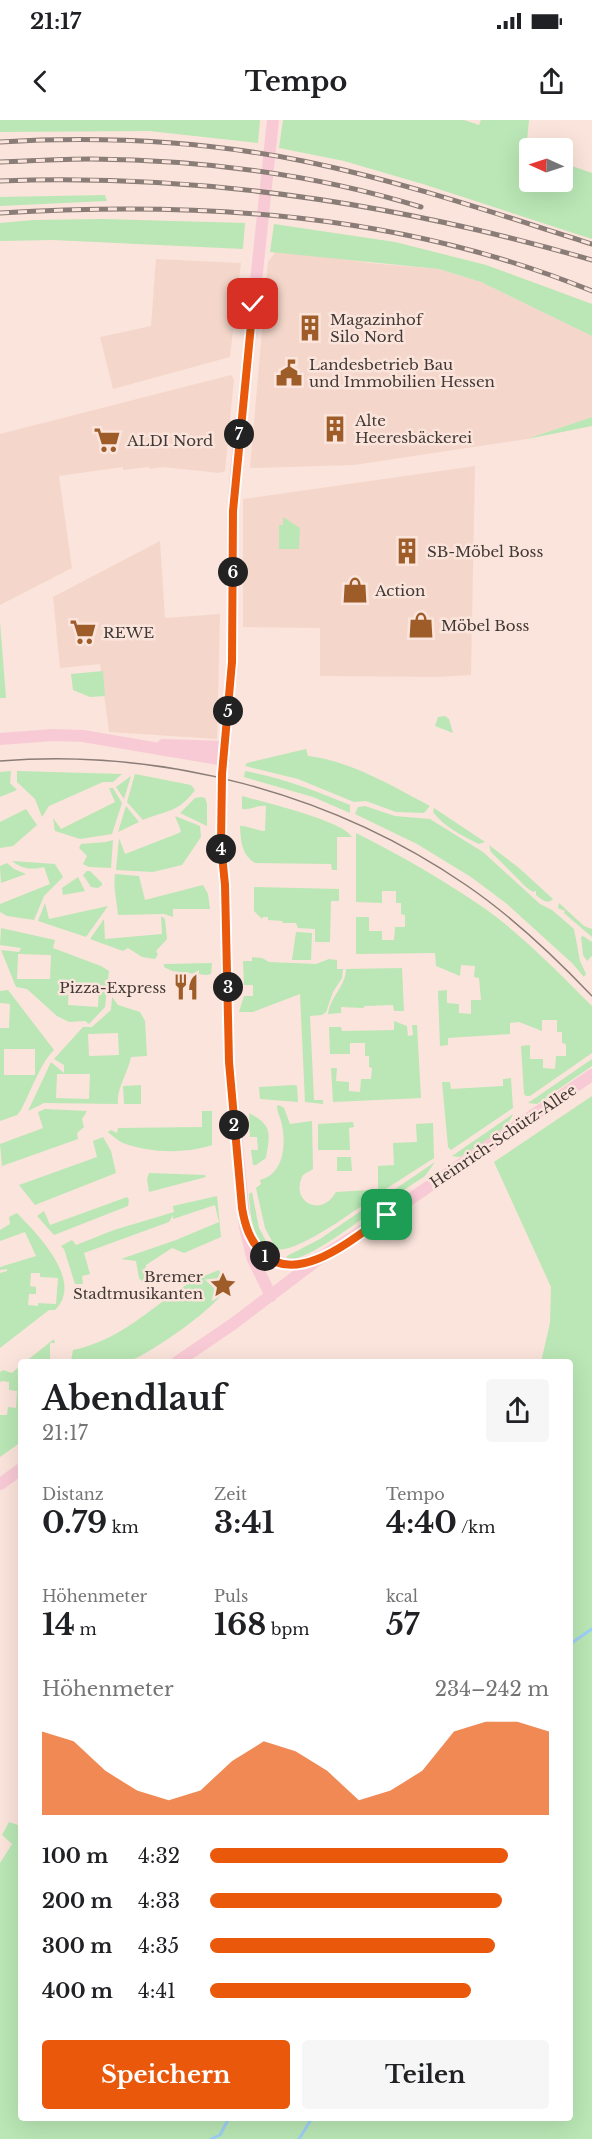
<!DOCTYPE html>
<html lang="de">
<head>
<meta charset="utf-8">
<style>
  :root { --surface:#fff; --page:#f6f6f6; --text:#202124; --muted:#757577; --accent:#ea580c }
  body { margin:0; font-family:"Libre Baskerville",serif; background:var(--page); color:var(--text); height:100vh; display:flex; flex-direction:column; font-size:22px; white-space:nowrap }
  * { box-sizing:border-box; margin:0 }
  p { font-size:20px; color:var(--muted) }
  .icon { flex:none; width:33px; height:33px; fill:none; stroke:currentColor; stroke-width:2; stroke-linecap:round; stroke-linejoin:round }
  .map { position:relative; flex:1; overflow:hidden }
  .details { position:absolute; left:18px; top:1239px; width:555px; height:762px; display:flex; flex-direction:column; background:var(--surface); border-radius:6px; box-shadow:0 6px 24px #0002 }
  .details>* { flex:none }
  .needle { width:39px; rotate:273deg }
  .buttons { position:absolute; left:519px; top:18px; display:grid; gap:12px }
  .buttons a { display:grid; place-items:center; width:54px; height:54px; border-radius:6px; background:var(--surface); box-shadow:0 6px 24px #0002; font-size:30px }
  .pin { position:absolute; display:grid; place-items:center; width:51px; height:51px; color:#fff; margin:-26px; border-radius:12px; box-shadow:0 3px 9px #0006 }
  .km { position:absolute; width:30px; height:30px; margin:-15px; border-radius:50%; background:#222; color:#fff; font-size:16px; line-height:30px; text-align:center }
  .round { display:grid; place-items:center; flex:none; width:63px; height:63px; border-radius:6px; background:var(--page) }
  .summary { display:flex; align-items:center; justify-content:space-between; height:102px; padding:0 24px }
  h1 { font-size:33px; font-weight:700; line-height:45px }
  .metrics { display:grid; grid-template-columns:repeat(3,1fr); gap:9px; height:102px; padding:6px 24px }
  .metrics div { display:grid; align-content:center }
  .metrics b { font-size:30px; font-weight:700 }
  .metrics small { font-size:16px; font-weight:400 }
  .metrics p { font-size:16px }
  .chart { height:168px; padding:12px 24px }
  .chart p { display:flex; justify-content:space-between }
  .chart svg { width:100%; height:108px; margin-top:6px; fill:var(--accent); opacity:.7 }
  .button { display:flex; gap:12px; margin-top:auto; padding:12px 24px }
  .button a { flex:1; height:69px; border-radius:6px; background:var(--accent); color:#fff; font-size:24px; font-weight:700; line-height:69px; text-align:center }
  .button a+a { background:var(--page); color:var(--text) }
  ul { padding:0 24px; list-style:none; font-size:20px }
  li { display:grid; grid-template-columns:96px 72px 1fr; align-items:center; height:45px }
  li i { height:15px; border-radius:8px; background:var(--accent) }
  .status { display:flex; justify-content:space-between; align-items:center; height:42px; padding:0 30px; background:var(--surface); direction:ltr }
  .status svg { height:16px; fill:currentColor }
  header { display:flex; justify-content:space-between; align-items:center; height:78px; padding:0 24px; background:var(--surface); font-size:27px; font-weight:700 }
  .map>svg:first-child { display:block }
</style>
</head>
<body>
<div class="status"><b>21:17</b><svg viewBox="0 0 49 12"><path d="M0 12V9h3v3zM5 12V6h3v6zM10 12V3h3v9zM15 12V0h3v12zM26 1h20v11H26zM47 4h2v5h-2z"/></svg></div>
<header><svg class="icon" aria-label="back" viewBox="0 0 24 24"><path d="M15 5l-7 7 7 7"/></svg>Tempo<svg class="icon" aria-label="share" viewBox="0 0 24 24"><path d="M12 15V3M7 8l5-5 5 5M5 13v7h14v-7"/></svg></header>
<div class="map">
<svg width="592" height="2019" viewBox="0 0 592 2019">
  <rect width="100%" height="100%" fill="#fbe4db"/>
  <g fill="#f4d7ca">
    <polygon points="277,130 370,143 439,149 481,162 592,216 592,297 527,319 354,345 250,348 268,142"/>
    <polygon points="156,139 241,143 230,237 113,269 100,217 151,206"/>
    <polygon points="231,255 234,259 225,351 219,353 163,347 150,349 149,347 123,350 123,347 59,356 72,448 0,485 0,314"/>
    <polygon points="475,346 471,555 438,557 320,556 320,508 243,507 243,379"/>
    <polygon points="160,421 165,498 220,494 217,619 109,612 100,544 60,548 53,477"/>
  </g>
  <g fill="#bae7b5" fill-rule="evenodd">
    <polygon points="0,0 260,0 258,23 149,11 0,12"/>
    <polygon points="283,0 464,0 479,5 481,0 529,0 526,31 529,32 530,62 562,62 563,43 592,53 592,119 426,65 344,41 279,28"/>
    <polygon points="105,75 107,81 0,86 0,77"/>
    <polygon points="103,99 245,103 243,129 53,120 0,121 0,103 33,100"/>
    <polygon points="274,104 395,122 486,145 592,184 592,216 481,162 439,149 270,132"/>
    <polygon points="592,297 592,306 527,319"/>
    <polygon points="283,397 300,408 299,429 279,429 279,405 283,405"/>
    <polygon points="0,502 6,578 0,578"/>
    <polygon points="103,551 105,576 90,577 73,570 71,554"/>
    <polygon points="445,596 449,599 453,613 435,606 438,597"/>
    <path d="M 306,629 L 308,636 C 351,641 392,666 430,686 L 424,693 L 396,692 L 366,681 L 354,682 L 298,659 L 245,646 L 247,643 Z"/>
    <polygon points="11,651 10,663 17,670 0,677 0,652"/>
    <polygon points="17,651 122,654 113,662 103,662 49,686 42,697 35,679 17,662"/>
    <path d="M 245,651 C 282,658 316,671 350,685 L 350,693 L 313,677 L 244,657 Z"/>
    <path d="M 135,654 L 191,665 L 195,670 C 178,693 167,690 143,700 L 127,682 Z"/>
    <polygon points="131,656 124,679 116,667"/>
    <polygon points="109,668 113,668 122,683 112,714 80,719 55,711 53,698 61,709 115,682"/>
    <path d="M 242,676 C 263,682 344,701 352,717 L 337,717 L 337,750 L 332,750 L 331,744 L 255,743 C 241,734 241,721 240,706 C 250,706 256,711 265,711 L 266,686 C 257,685 250,690 242,689 Z"/>
    <polygon points="202,677 205,678 207,684 207,706 180,693 195,678"/>
    <polygon points="126,686 139,702 118,712"/>
    <polygon points="365,686 395,696 430,699 483,732 540,784 552,790 574,809 580,841 586,854 584,857 572,843 507,784 471,757 417,724 355,694 358,687"/>
    <path d="M 434,688 L 485,722 L 479,724 C 464,717 443,706 433,692 Z"/>
    <polygon points="26,689 37,705 13,726 0,728 0,702"/>
    <polygon points="175,696 200,706 201,717 182,745 153,752 116,750 119,718 125,734 179,713 181,711"/>
    <path d="M 356,713 C 402,736 445,761 487,790 C 525,818 559,853 592,886 L 592,933 L 530,976 L 526,976 L 524,974 L 521,926 L 530,925 L 530,939 L 543,939 L 543,948 L 555,949 L 556,936 L 566,936 L 566,924 L 562,923 L 562,912 L 557,912 L 557,900 L 542,900 L 542,911 L 519,902 L 510,903 L 510,914 L 448,918 L 448,925 L 440,926 L 438,871 L 447,870 L 447,883 L 459,884 L 459,893 L 471,894 L 471,880 L 481,880 L 479,858 L 474,857 L 475,846 L 461,845 L 460,856 L 436,846 L 435,833 L 356,834 L 356,797 L 369,797 L 369,811 L 382,811 L 382,820 L 394,820 L 395,807 L 405,807 L 405,795 L 401,794 L 401,783 L 396,783 L 396,771 L 382,771 L 382,783 L 356,782 Z"/>
    <polygon points="113,720 111,748 89,747 83,744 87,736 79,728 81,724 106,722"/>
    <path d="M 489,725 L 519,748 L 553,779 C 547,785 541,779 536,775 L 536,771 L 533,772 L 527,768 L 491,732 Z"/>
    <path d="M 12,741 L 55,744 L 63,757 L 44,776 L 34,800 L 7,796 L 0,792 L 0,784 L 50,764 L 44,747 C 31,750 22,749 12,741 Z"/>
    <polygon points="7,743 14,749 26,754 1,763 0,746"/>
    <polygon points="87,751 90,751 102,763 102,765 98,768 91,767 83,755"/>
    <path d="M 115,754 L 139,756 L 145,780 L 203,765 L 208,774 L 210,789 L 173,789 L 173,797 L 164,794 L 118,795 C 117,780 113,768 115,754 Z"/>
    <polygon points="78,757 85,771 63,775 62,768"/>
    <polygon points="254,767 339,769 339,781 331,781 330,822 315,822 315,809 298,808 296,803 283,803 282,801 268,800 268,797 263,797 262,799 254,791"/>
    <polygon points="45,783 49,799 108,786 86,817 38,801"/>
    <polygon points="559,783 584,806 592,809 592,817 564,793 565,791 558,788"/>
    <polygon points="161,796 165,799 167,819 156,831 158,834 155,839 142,837 128,828 123,831 90,819 104,799 105,821 105,819 162,814"/>
    <path d="M 1,808 L 55,820 L 53,828 L 101,846 L 109,851 L 105,887 L 89,904 L 85,901 L 69,902 L 57,896 L 27,869 L 16,867 L 1,830 L 19,832 L 21,828 L 0,825 ZM 18,834 L 51,835 L 50,859 L 17,859 ZM 69,863 L 99,864 L 98,887 L 68,885 Z"/>
    <polygon points="296,812 312,813 311,840 292,840"/>
    <polygon points="583,816 592,822 592,836 587,841 583,835 581,817"/>
    <polygon points="252,837 262,838 269,842 316,844 329,839 337,840 337,849 343,849 342,858 333,872 326,892 322,895 310,896 314,980 323,980 323,984 305,982 300,874 253,892 239,892 244,876 253,876 253,865 244,865 243,841 252,841"/>
    <polygon points="212,843 211,854 206,855 172,851 164,847 164,844 168,844"/>
    <path d="M 402,848 L 404,891 L 394,891 L 393,885 L 365,886 L 363,888 L 341,887 L 341,893 L 328,894 C 330,877 346,866 346,849 Z"/>
    <path d="M 8,870 L 54,930 C 41,942 30,973 21,990 L 17,995 L 0,1001 L 0,908 L 9,908 L 10,884 L 0,883 L 0,871 ZM 4,929 L 35,929 L 35,955 L 4,955 Z"/>
    <path d="M 112,877 L 118,885 L 140,892 L 145,901 L 147,936 L 131,937 C 128,953 116,969 118,984 L 44,983 L 28,991 L 51,942 L 64,953 L 64,945 L 54,939 L 83,907 L 92,907 L 111,890 ZM 118,913 L 119,935 L 89,936 L 88,914 ZM 57,954 L 90,954 L 89,979 L 56,978 Z"/>
    <polygon points="394,901 407,906 408,916 413,915 412,905 417,905 421,978 333,982 331,948 337,948 336,961 349,962 349,971 360,972 361,959 371,959 372,948 369,947 369,936 365,936 365,923 350,923 350,934 330,934 329,907 341,907 342,911 394,910"/>
    <polygon points="592,939 592,946 537,984 528,983"/>
    <polygon points="511,958 513,988 451,1030 448,1027 442,962 450,962 451,969 503,966 503,959"/>
    <polygon points="141,965 141,984 124,984 123,966"/>
    <polygon points="294,965 297,966 298,982 260,979 259,967"/>
    <polygon points="592,976 592,2019 0,2019 0,1743 12,1724 2,1715 9,1702 21,1706 21,1998 570,1998 570,1242 541,1242 550,1203 551,1167 494,1042"/>
    <path d="M 279,985 L 284,988 L 290,1004 L 312,1001 L 313,1049 L 303,1055 C 289,1081 321,1099 336,1072 L 369,1070 L 370,1074 L 373,1075 L 373,1078 C 355,1090 295,1135 276,1129 L 265,1108 L 256,1068 L 261,1064 L 260,1060 C 284,1054 286,1025 282,1005 C 281,998 277,993 277,986 Z"/>
    <polygon points="45,989 87,991 82,999 84,1007 77,1013 78,1019 2,1046 0,1024 43,1008 38,992"/>
    <path d="M 202,991 L 212,991 L 212,1025 C 185,1034 150,1033 123,1023 C 118,1021 113,1016 108,1012 L 111,1010 L 117,1013 L 118,1008 L 202,1007 Z"/>
    <path d="M 249,993 C 273,1006 270,1013 266,1038 L 256,1045 L 253,1045 L 251,1030 L 258,1030 L 257,1017 L 250,1017 Z"/>
    <path d="M 513,994 C 508,1010 475,1027 460,1037 L 452,1036 Z"/>
    <polygon points="353,1002 354,1007 349,1008 350,1030 318,1030 318,1004"/>
    <polygon points="433,1003 434,1038 378,1074 378,1046 394,1045 393,1023 417,1022 416,1004"/>
    <polygon points="103,1017 111,1031 116,1053 35,1085 19,1065 97,1037 93,1021"/>
    <polygon points="337,1037 351,1037 352,1051 337,1051"/>
    <polygon points="435,1042 425,1056 384,1083 382,1078"/>
    <polygon points="149,1053 205,1055 206,1057 149,1072 147,1059"/>
    <path d="M 252,1072 L 259,1108 L 274,1135 C 253,1122 250,1097 249,1074 Z"/>
    <polygon points="217,1076 221,1117 184,1133 172,1128 146,1145 143,1163 139,1158 136,1141 121,1139 176,1120 219,1102 215,1085 173,1099 173,1095 169,1102 84,1133 90,1154 82,1156 83,1164 75,1164 64,1129 61,1126 72,1120 76,1125 114,1110 174,1092 173,1086"/>
    <polygon points="127,1077 129,1080 128,1086 54,1115 37,1096 44,1091 50,1105"/>
    <path d="M 374,1082 L 378,1088 C 355,1103 312,1138 286,1141 L 287,1136 L 320,1119 Z"/>
    <path d="M 17,1093 C 36,1113 85,1161 55,1190 L 49,1190 L 0,1228 L 0,1153 L 7,1151 L 7,1149 L 0,1150 L 0,1147 L 36,1136 L 25,1112 L 0,1121 L 0,1110 L 10,1104 L 9,1097 ZM 31,1153 L 40,1153 L 40,1157 L 58,1158 L 56,1184 L 38,1183 L 38,1186 L 28,1185 L 29,1174 L 36,1174 L 36,1167 L 30,1166 Z"/>
    <path d="M 219,1150 L 226,1169 C 213,1190 154,1231 130,1241 C 122,1244 81,1243 71,1241 L 73,1230 C 121,1220 149,1189 189,1163 C 198,1158 209,1154 219,1150 Z"/>
    <polygon points="54,1219 55,1223 50,1223 50,1242 25,1242"/>
    <polygon points="21,1245 21,1322 0,1337 0,1295 7,1295 8,1287 16,1288 17,1271 9,1270 9,1262 1,1261 0,1263 0,1252 3,1250 12,1253"/>
  </g>
  <g fill="none" stroke-linecap="round" stroke-linejoin="round">
    <g stroke="#9dcff6" stroke-width="3">
      <polyline points="570,1524 592,1509"/>
      <polyline points="211,2019 220,2015 229,1998"/>
      <polyline points="299,2019 312,1998"/>
    </g>
    <g stroke="#f8cad6" stroke-width="12">
      <polyline points="0,619 53,615 83,616 224,640"/>
      <polyline points="163,625 225,627"/>
      <path d="M 250,1117 C 265,1142 286,1150 313,1141"/>
      <polyline points="271,1176 252,1137 245,1107 229,942 225,765 221,725 222,654 232,542 233,391 236,351 273,0"/>
      <polyline points="177,1242 233,1204 320,1138 387,1095 592,955"/>
      <polyline points="0,1364 21,1349"/>
    </g>
    <path stroke="#8a7c76" stroke-width="1.5" d="M 0,641 C 162,628 332,673 466,765 C 513,797 553,835 592,876"/>
    <g stroke="#8a7c76" stroke-width="5">
      <g id="rail">
        <path d="M 0,22 C 101,16 204,21 303,41 C 401,61 497,94 592,124"/>
        <path d="M 0,42 C 30,41 61,39 91,39 C 202,40 315,54 421,87"/>
        <path d="M 0,61 C 201,53 399,84 592,140"/>
        <path d="M 0,93 C 203,81 401,93 592,171"/>
      </g>
    </g>
    <use href="#rail" stroke="#fbe4db" stroke-width="3" stroke-dasharray="9" stroke-linecap="butt"/>
  </g>
  <g fill="none" stroke-linecap="round" stroke-linejoin="round">
    <g stroke="#fff" stroke-width="12">
      <path id="route" d="M 253,184 L 233,391 L 232,542 L 222,654 L 221,725 L 225,765 L 229,942 L 242,1088 C 245,1106 250,1121 263,1134 C 299,1167 356,1116 387,1095"/>
    </g>
    <use href="#route" stroke="#ea580c" stroke-width="8"/>
  </g>
  <defs>
    <g id="building-bare" transform="scale(2.07)"><path d="M-4-6H4V6H1V3H-1V6H-4ZM-2.5-4.3h1.7v1.8h-1.7ZM.8-4.3h1.7v1.8H.8ZM-2.5-1h1.7V.8h-1.7ZM.8-1h1.7V.8H.8Z" fill="#9e5c29" stroke="#fbe4db" stroke-width="2.5" paint-order="stroke"/></g>
    <g id="civic-bare" transform="scale(2.07)"><path d="M-.6-6.5H3V-4.5H.6V-3L4-1V1h2V6H-6V1h2V-1L-.6-3ZM-1.2 2.5V6h2.4V2.5Z" fill="#9e5c29" stroke="#fbe4db" stroke-width="2.5" paint-order="stroke"/></g>
    <g id="supermarket-bare" transform="scale(2.07)"><path d="M-6-5.5h2.5l.6 2H6L4.5 2H-2.5L-4.4-4H-6ZM-1.5 3.2a1.3 1.3 0 1 0 .1 0ZM3 3.2a1.3 1.3 0 1 0 .1 0Z" fill="#9e5c29" stroke="#fbe4db" stroke-width="2.5" paint-order="stroke"/></g>
    <g id="shop-bare" transform="scale(2.07)"><path d="M-5-2.5h2.3a2.7 3.5 0 0 1 5.4 0H5L5.5 6h-11ZM-1.5-2.5h3a1.5 2.3 0 0 0-3 0Z" fill="#9e5c29" stroke="#fbe4db" stroke-width="2.5" paint-order="stroke"/></g>
    <g id="restaurant-bare" transform="scale(2.07)"><path d="M-5-6h1v4h1v-4h1v4h1v-4h1v5L-1.5 .5V6h-2V.5L-5-1ZM5-6V6H3V1.5H1.5Q1.5-4 5-6Z" fill="#9e5c29" stroke="#fbe4db" stroke-width="2.5" paint-order="stroke"/></g>
    <g id="sight-bare" transform="scale(2.07)"><path d="M0-6L1.8-2.2L6-1.7L2.9 1.2L3.7 5.4L0 3.3L-3.7 5.4L-2.9 1.2L-6-1.7L-1.8-2.2Z" fill="#9e5c29" stroke="#fbe4db" stroke-width="2.5" paint-order="stroke"/></g>
  </defs>
  <g fill-rule="evenodd">
    <use href="#building-bare" x="310" y="208"/>
    <use href="#civic-bare" x="289" y="253"/>
    <use href="#building-bare" x="335" y="309"/>
    <use href="#supermarket-bare" x="107" y="320"/>
    <use href="#building-bare" x="407" y="431"/>
    <use href="#shop-bare" x="355" y="470"/>
    <use href="#shop-bare" x="421" y="505"/>
    <use href="#supermarket-bare" x="83" y="512"/>
    <use href="#restaurant-bare" x="186" y="867"/>
    <use href="#sight-bare" x="223" y="1165"/>
  </g>
  <g text-anchor="middle" dominant-baseline="central" stroke-width="5" stroke-linejoin="round" paint-order="stroke">
    <g font-size="15" fill="#413935" stroke="#fbe4db" text-anchor="start">
      <text x="330" y="199">Magazinhof<tspan x="330" dy="17">Silo Nord</tspan></text>
      <text x="309" y="244">Landesbetrieb Bau<tspan x="309" dy="17">und Immobilien Hessen</tspan></text>
      <text x="355" y="300">Alte<tspan x="355" dy="17">Heeresbäckerei</tspan></text>
      <text x="127" y="320">ALDI Nord</text>
      <text x="427" y="431">SB-Möbel Boss</text>
      <text x="375" y="470">Action</text>
      <text x="441" y="505">Möbel Boss</text>
      <text x="103" y="512">REWE</text>
      <text x="166" y="867" text-anchor="end">Pizza-Express</text>
      <text x="203" y="1156" text-anchor="end">Bremer<tspan x="203" dy="17">Stadtmusikanten</tspan></text>
    </g>
    <g font-size="15" fill="#413935" stroke="#fbe4db">
      <text transform="translate(503 1016) rotate(-34)">Heinrich-Schütz-Allee</text>
    </g>
  </g>
</svg>
<div class="buttons">
<a><svg class="needle" viewBox="-14 -14 28 28"><path d="M0-13l5 13h-10z" fill="#e53935"/><path d="M0 13l5-13h-10z" fill="#757577"/></svg></a>
</div>
<div class="pin" style="left:387px;top:1095px;background:#1e9e55"><svg class="icon" aria-label="arrive" viewBox="0 0 24 24"><path d="M6 21V4h12l-3 4 3 4H6"/></svg></div>
<div class="pin" style="left:253px;top:184px;background:#d93025"><svg class="icon" aria-label="check" viewBox="0 0 24 24"><path d="M5 12l5 5 9-10"/></svg></div>
<b class="km" style="left:265px;top:1136px">1</b>
<b class="km" style="left:234px;top:1005px">2</b>
<b class="km" style="left:228px;top:867px">3</b>
<b class="km" style="left:221px;top:729px">4</b>
<b class="km" style="left:228px;top:591px">5</b>
<b class="km" style="left:233px;top:452px">6</b>
<b class="km" style="left:239px;top:314px">7</b>
<section class="details">
<div class="summary"><div><h1>Abendlauf</h1><p>21:17</p></div><a class="round"><svg class="icon" aria-label="share" viewBox="0 0 24 24"><path d="M12 15V3M7 8l5-5 5 5M5 13v7h14v-7"/></svg></a></div>
<div class="metrics">
<div><p>Distanz</p><b>0.79<small> km</small></b></div>
<div><p>Zeit</p><b>3:41</b></div>
<div><p>Tempo</p><b>4:40<small> /km</small></b></div>
</div>
<div class="metrics">
<div><p>Höhenmeter</p><b>14<small> m</small></b></div>
<div><p>Puls</p><b>168<small> bpm</small></b></div>
<div><p>kcal</p><b>57</b></div>
</div>
<div class="chart"><p><span>Höhenmeter</span>234–242 m</p>
<svg viewBox="0 0 160 44" preserveAspectRatio="none"><path d="M0 44V10L10 14L20 26L30 34L40 38L50 34L60 22L70 14L80 18L90 26L100 38L110 34L120 26L130 10L140 6L150 6L160 10V44z"/></svg>
</div>
<ul>
<li><b>100 m</b>4:32<i style="width:88%"></i></li>
<li><b>200 m</b>4:33<i style="width:86%"></i></li>
<li><b>300 m</b>4:35<i style="width:84%"></i></li>
<li><b>400 m</b>4:41<i style="width:77%"></i></li>
</ul>
<div class="button"><a>Speichern</a><a>Teilen</a></div>
</section>
</div>
</body>
</html>
